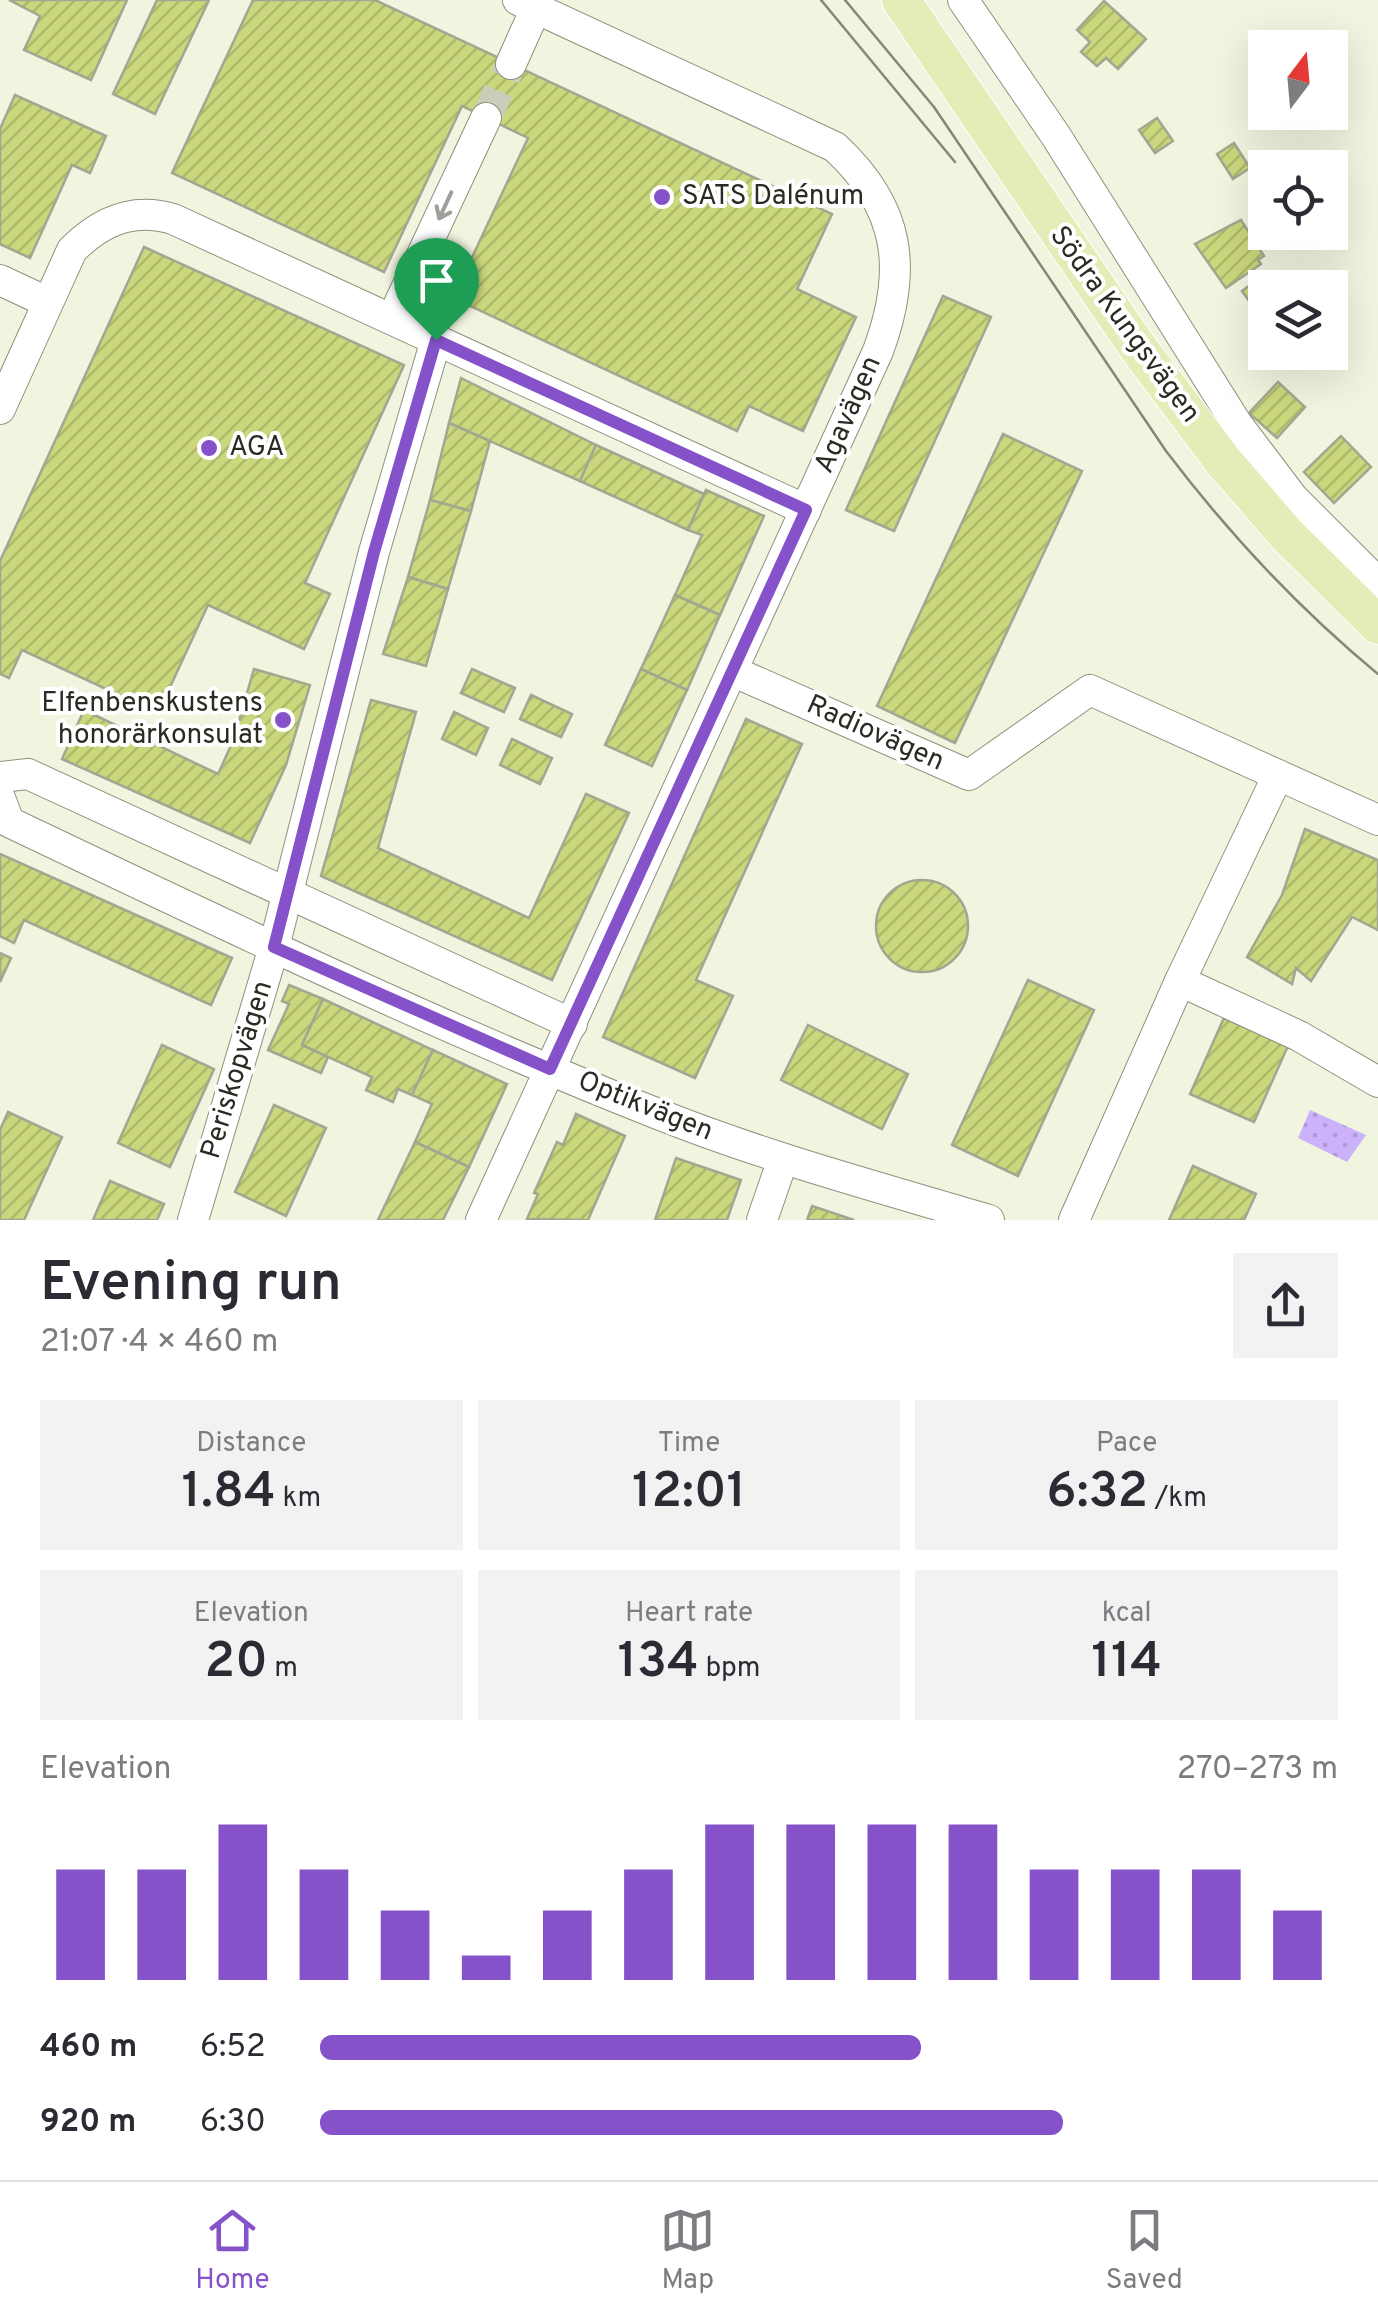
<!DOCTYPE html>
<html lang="en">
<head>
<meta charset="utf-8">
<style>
  :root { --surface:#fff; --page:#f2f2f3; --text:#2b2b33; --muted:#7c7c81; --line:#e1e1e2; --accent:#8652ca }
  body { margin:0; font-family:Overpass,sans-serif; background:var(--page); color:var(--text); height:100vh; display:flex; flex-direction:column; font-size:38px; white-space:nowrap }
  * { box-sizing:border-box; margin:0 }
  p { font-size:32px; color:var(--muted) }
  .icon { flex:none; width:55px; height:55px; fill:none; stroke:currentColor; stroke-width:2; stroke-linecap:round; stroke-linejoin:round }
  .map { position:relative; height:1220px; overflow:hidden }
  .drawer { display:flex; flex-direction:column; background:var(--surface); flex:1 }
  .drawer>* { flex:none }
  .needle { width:65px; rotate:16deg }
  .buttons { position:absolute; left:1248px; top:30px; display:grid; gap:20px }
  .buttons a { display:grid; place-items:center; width:100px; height:100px; border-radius:0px; background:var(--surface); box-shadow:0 10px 40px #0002; font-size:50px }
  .pin { position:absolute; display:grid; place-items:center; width:85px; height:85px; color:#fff; margin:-102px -42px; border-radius:50% 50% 50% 0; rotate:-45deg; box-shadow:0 0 10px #0007 }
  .pin .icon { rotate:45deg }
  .round { display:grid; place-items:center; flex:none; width:105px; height:105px; border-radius:0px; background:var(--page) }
  .overview { display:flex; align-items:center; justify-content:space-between; height:170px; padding:0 40px }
  h1 { font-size:55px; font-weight:600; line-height:75px }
  .metrics { display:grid; grid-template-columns:repeat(3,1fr); gap:15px; height:170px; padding:10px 40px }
  .metrics div { display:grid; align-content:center; border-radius:0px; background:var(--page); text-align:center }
  .metrics b { font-size:50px; font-weight:600 }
  .metrics small { font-size:28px; font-weight:400 }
  .metrics p { font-size:28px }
  .chart { height:280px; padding:20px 40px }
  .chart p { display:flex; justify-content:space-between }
  .chart svg { width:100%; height:180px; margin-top:10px; stroke:var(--accent); stroke-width:6 }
  ul { padding:0 40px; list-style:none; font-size:32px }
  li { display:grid; grid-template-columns:160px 120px 1fr; align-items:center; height:75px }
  li i { height:25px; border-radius:12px; background:var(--accent) }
  .menu { display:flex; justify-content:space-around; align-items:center; height:140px; border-top:2px solid var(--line); background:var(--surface); font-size:28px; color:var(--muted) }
  .menu a { display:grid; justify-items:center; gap:5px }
  .menu .active { color:var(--accent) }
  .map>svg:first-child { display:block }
</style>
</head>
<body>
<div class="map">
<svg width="1378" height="1220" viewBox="0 0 1378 1220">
  <defs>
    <pattern id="park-dots" width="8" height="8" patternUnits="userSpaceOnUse" patternTransform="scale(2.5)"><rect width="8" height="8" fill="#ccb2fb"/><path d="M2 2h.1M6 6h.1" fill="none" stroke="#af99d7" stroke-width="1.8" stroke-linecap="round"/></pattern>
    <pattern id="building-hatch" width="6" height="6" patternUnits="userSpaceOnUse" patternTransform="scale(2.5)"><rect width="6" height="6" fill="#cbd77c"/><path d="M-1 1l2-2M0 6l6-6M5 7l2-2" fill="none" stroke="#aeb96b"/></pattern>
  </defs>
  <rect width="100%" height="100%" fill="#f1f5df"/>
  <polygon fill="url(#park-dots)" points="1310,1110 1366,1135 1347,1162 1298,1138"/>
  <g fill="url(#building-hatch)" stroke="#a3a691" stroke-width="2.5">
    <polygon points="9,0 127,0 91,80 24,50 40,16"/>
    <polygon points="157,0 209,0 155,114 113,94"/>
    <polygon points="253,0 375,0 832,214 797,289 856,317 803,431 749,406 737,431 453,298 528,138 462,106 384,272 172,173"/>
    <polygon points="1104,1 1146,39 1118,69 1106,58 1097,66 1081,52 1090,42 1077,30"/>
    <polygon points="15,95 106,136 90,173 72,165 30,258 0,244 0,129"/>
    <polygon points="1157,118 1173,141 1155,153 1139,130"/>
    <polygon points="1234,143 1250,168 1233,179 1217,154"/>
    <polygon points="1241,220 1264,256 1258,260 1261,264 1226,288 1195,244"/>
    <polygon points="144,247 404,365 305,583 330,594 304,649 208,605 158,713 22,650 9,678 0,674 0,561"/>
    <polygon points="1262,276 1271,288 1265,288 1265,299 1254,308 1242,291"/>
    <polygon points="943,296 991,317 894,531 846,510"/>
    <polygon points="461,378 596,445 580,481 449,423"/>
    <polygon points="1278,382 1305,407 1277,438 1249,413"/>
    <polygon points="449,423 490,441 471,511 430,500"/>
    <polygon points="1003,434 1082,471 955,743 877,706"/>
    <polygon points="1341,436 1371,467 1334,503 1304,472"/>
    <polygon points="596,445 704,494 688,530 580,481"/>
    <polygon points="706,490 764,516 720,615 675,595 702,535 688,530"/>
    <polygon points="430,500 471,511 448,589 408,577"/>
    <polygon points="408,577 448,589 426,666 383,654"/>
    <polygon points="675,595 720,615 687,690 641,669"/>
    <polygon points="254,669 310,685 286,765 250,843 62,759 84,710 218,774 233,741"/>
    <polygon points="472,669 515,688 504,712 461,693"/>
    <polygon points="641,669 687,690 652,766 605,745"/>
    <polygon points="531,695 572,714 561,737 520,719"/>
    <polygon points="371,700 416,712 378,848 529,918 586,794 629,813 552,980 321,876"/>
    <polygon points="454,712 488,728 476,755 442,739"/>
    <polygon points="746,719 802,744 696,980 733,996 695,1078 603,1037"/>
    <polygon points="512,739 552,758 540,784 500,765"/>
    <polygon points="1305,829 1378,860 1378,930 1352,917 1311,981 1296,968 1292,984 1247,957 1282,895"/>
    <polygon points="0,854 232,958 211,1005 24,920 14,943 0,936"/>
    <circle cx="922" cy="926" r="46"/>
    <polygon points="0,953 11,958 0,982"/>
    <polygon points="1028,980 1094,1010 1018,1176 952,1145"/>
    <polygon points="289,985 323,999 302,1045 328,1057 321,1073 268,1050 289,1004 282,1001"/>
    <polygon points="323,999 433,1050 412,1095 398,1089 393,1102 366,1090 372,1077 302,1045"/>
    <polygon points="1224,1018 1288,1046 1254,1122 1190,1094"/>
    <polygon points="808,1025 908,1074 882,1129 781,1080"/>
    <polygon points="162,1045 214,1069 170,1167 118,1143"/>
    <polygon points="433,1050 507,1084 469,1167 415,1142 432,1104 412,1095"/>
    <polygon points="274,1105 326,1128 286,1216 235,1192"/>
    <polygon points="8,1112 62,1137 24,1220 0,1220 0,1130"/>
    <polygon points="576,1114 625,1136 588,1220 527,1219 538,1194 534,1193 557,1142 563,1145"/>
    <polygon points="415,1142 469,1167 443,1220 378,1220"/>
    <polygon points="676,1158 741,1180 727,1220 655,1220"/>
    <polygon points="1193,1166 1256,1194 1244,1220 1169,1220"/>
    <polygon points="110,1181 164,1204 157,1220 93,1220"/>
    <polygon points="812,1206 854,1220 807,1220"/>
  </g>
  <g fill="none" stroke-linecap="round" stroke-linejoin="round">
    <polyline stroke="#c9cdb9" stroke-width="30" stroke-dasharray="30 15" stroke-linecap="butt" points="486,118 511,64"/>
    <g stroke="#8e917d" stroke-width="32">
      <g id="minor">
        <polyline points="963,0 1056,136 1237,424 1293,498 1378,583"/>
        <polyline points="511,64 536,8"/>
        <polyline points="0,280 47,302"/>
        <polyline points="392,319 486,118"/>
        <path d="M 0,409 L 72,250 C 101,221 133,207 173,219 L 806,510"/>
        <polyline points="732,671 969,775 1090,690 1278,775 1180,981 1074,1220"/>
        <polyline points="1278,775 1378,820"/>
        <polyline points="0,777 28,774 572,1024"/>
        <path d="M 0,798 L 9,822 C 223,924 437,1027 658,1114 C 766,1157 878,1187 989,1220"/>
        <polyline points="1180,981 1299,1036 1378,1082"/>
        <polyline points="193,1220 274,947 374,552 436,340"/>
        <path d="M 481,1220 L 878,351 C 908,270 901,208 835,147 L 518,0"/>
        <polyline points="762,1220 783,1159"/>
      </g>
    </g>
    <g stroke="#fff" stroke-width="40">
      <polyline id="major" points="901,0 1136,345 1223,461 1287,535 1378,625"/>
    </g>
    <use href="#minor" stroke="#fff" stroke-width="30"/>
    <use href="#major" stroke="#e5ecb8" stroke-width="38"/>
    <g stroke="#858879" stroke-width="2.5">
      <polyline points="821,0 955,162"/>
      <path d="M 845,0 L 934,107 L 1166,451 C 1229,534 1298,608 1378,674"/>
    </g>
  </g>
  <defs><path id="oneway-shaft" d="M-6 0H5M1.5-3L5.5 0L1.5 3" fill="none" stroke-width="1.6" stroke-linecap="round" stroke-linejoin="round" transform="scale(2.5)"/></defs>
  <use stroke="#9fa09c" href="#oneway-shaft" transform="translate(445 206) rotate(115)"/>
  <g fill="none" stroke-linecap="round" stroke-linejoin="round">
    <g stroke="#fff" stroke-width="20">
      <polygon id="route" points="436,340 806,510 550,1069 274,947 374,552"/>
    </g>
    <use href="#route" stroke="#8652ca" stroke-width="12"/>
  </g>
  <g fill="#8652ca" stroke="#fff" stroke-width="4">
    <circle cx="662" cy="197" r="10"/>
    <circle cx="209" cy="448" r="10"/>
    <circle cx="283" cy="720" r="10"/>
  </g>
  <g text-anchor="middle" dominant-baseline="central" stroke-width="8" stroke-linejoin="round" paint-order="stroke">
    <g font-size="28" fill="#2a2b23" stroke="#fff" text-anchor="start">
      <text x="682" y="197">SATS Dalénum</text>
      <text x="229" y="448">AGA</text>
      <text x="263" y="704" text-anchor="end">Elfenbenskustens<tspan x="263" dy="32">honorärkonsulat</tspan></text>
    </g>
    <g font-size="28" fill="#2a2b23" stroke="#fff">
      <text transform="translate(1124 325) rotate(54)">Södra Kungsvägen</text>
      <text transform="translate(849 415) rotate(-66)">Agavägen</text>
      <text transform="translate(875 734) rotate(24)">Radiovägen</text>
      <text transform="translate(238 1070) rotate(-73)">Periskopvägen</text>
      <text transform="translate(645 1107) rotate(22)">Optikvägen</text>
    </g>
  </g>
</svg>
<div class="buttons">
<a><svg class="needle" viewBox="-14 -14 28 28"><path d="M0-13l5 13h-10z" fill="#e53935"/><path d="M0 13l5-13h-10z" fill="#7c7c81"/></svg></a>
<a><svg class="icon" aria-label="locate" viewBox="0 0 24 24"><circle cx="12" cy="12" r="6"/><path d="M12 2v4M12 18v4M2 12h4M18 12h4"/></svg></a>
<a><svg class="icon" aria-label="layers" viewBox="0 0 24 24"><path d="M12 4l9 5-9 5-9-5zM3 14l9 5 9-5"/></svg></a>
</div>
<div class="pin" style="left:436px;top:340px;background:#1e9e55"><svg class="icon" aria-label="arrive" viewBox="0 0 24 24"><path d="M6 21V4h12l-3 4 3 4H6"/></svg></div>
</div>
<section class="drawer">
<div class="overview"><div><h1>Evening run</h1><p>21:07 · 4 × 460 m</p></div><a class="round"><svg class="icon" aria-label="share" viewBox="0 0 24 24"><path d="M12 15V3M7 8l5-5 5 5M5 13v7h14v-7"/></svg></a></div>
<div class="metrics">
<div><p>Distance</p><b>1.84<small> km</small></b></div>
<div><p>Time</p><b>12:01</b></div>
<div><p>Pace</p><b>6:32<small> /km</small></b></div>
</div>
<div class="metrics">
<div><p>Elevation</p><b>20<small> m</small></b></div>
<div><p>Heart rate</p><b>134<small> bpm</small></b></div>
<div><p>kcal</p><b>114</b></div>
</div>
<div class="chart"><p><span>Elevation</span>270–273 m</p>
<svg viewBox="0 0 160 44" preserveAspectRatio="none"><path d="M5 44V17M15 44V17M25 44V6M35 44V17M45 44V27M55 44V38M65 44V27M75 44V17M85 44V6M95 44V6M105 44V6M115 44V6M125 44V17M135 44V17M145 44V17M155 44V27"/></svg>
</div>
<ul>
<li><b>460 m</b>6:52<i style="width:59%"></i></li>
<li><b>920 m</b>6:30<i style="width:73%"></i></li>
</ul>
</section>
<nav class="menu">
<a class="active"><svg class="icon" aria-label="home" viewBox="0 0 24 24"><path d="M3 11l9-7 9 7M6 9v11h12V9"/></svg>Home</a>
<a><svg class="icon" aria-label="map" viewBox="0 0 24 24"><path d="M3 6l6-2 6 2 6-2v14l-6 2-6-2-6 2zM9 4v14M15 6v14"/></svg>Map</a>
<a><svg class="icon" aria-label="saved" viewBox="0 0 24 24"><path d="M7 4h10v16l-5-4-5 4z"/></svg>Saved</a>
</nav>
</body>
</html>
